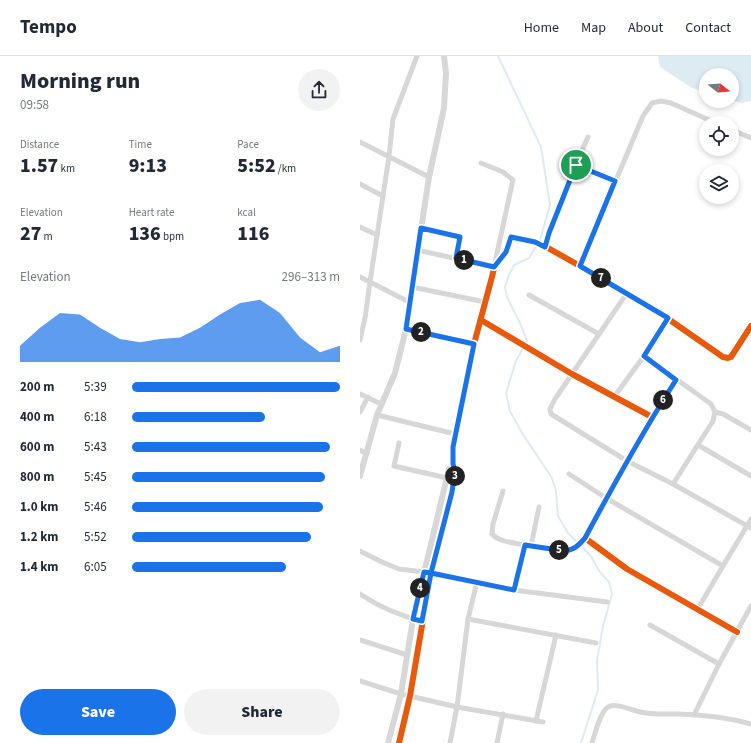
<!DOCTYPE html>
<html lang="en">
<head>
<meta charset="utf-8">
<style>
  :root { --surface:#fff; --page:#f2f2f3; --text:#1f2937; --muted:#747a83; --line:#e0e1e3; --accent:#1a73e8 }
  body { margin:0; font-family:"Source Sans 3",sans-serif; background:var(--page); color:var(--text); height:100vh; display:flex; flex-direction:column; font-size:15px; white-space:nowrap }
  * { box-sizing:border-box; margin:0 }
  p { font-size:13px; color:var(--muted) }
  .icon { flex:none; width:22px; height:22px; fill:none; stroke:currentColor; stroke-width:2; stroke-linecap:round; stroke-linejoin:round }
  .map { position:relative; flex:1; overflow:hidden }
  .sheet { display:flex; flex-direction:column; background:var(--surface); width:360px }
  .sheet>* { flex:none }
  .needle { width:26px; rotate:107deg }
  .tools { position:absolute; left:339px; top:12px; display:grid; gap:8px }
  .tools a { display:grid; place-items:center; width:40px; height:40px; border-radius:50%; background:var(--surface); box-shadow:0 2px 6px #0003; font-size:20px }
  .pin { position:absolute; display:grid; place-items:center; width:34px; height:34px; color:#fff; margin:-17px; border:2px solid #fff; border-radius:50%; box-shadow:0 1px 4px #0007 }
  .km { position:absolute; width:20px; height:20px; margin:-10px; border-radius:50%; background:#222; color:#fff; font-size:11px; line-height:20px; text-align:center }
  .round { display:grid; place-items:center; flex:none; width:42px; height:42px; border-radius:21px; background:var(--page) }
  .headline { display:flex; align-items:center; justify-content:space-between; height:68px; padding:0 20px }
  h1 { font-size:22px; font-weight:800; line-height:30px }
  .stats { display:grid; grid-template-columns:repeat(3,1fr); gap:6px; height:68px; padding:4px 20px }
  .stats div { display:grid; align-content:center }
  .stats b { font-size:20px; font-weight:800 }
  .stats small { font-size:11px; font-weight:400 }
  .stats p { font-size:11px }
  .chart { height:112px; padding:8px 20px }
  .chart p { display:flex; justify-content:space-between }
  .chart svg { width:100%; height:72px; margin-top:4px; fill:var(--accent); opacity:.7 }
  .action { display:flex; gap:8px; margin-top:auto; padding:8px 20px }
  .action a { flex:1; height:46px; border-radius:24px; background:var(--accent); color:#fff; font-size:16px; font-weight:800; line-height:46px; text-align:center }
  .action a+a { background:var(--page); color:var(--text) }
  ul { padding:0 20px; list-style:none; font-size:13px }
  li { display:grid; grid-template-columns:64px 48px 1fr; align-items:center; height:30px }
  li i { height:10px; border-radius:5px; background:var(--accent) }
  header { display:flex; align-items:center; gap:24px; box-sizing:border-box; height:56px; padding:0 20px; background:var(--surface); border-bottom:1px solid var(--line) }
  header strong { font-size:19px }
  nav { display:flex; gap:22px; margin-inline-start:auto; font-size:14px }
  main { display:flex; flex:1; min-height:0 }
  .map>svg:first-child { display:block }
</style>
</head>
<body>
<header>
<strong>Tempo</strong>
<nav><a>Home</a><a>Map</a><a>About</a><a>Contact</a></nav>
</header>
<main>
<section class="sheet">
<div class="headline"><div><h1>Morning run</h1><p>09:58</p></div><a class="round"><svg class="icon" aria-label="share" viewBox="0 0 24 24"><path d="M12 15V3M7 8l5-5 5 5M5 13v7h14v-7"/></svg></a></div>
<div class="stats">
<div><p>Distance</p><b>1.57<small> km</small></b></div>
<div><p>Time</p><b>9:13</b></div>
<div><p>Pace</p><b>5:52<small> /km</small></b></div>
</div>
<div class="stats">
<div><p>Elevation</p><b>27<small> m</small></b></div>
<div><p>Heart rate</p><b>136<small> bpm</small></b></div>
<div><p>kcal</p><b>116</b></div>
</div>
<div class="chart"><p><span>Elevation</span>296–313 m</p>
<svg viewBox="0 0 160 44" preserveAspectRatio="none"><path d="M0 44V34L10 23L20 14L30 15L40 23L50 30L60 32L70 30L80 29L90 23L100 15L110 8L120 6L130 14L140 29L150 38L160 34V44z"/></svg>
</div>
<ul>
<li><b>200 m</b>5:39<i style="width:100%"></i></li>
<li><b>400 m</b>6:18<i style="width:64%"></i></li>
<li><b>600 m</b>5:43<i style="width:95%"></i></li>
<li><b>800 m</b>5:45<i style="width:93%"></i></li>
<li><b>1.0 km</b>5:46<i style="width:92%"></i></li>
<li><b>1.2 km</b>5:52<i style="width:86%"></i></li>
<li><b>1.4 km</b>6:05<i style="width:74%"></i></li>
</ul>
<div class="action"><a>Save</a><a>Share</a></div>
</section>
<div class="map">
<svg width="391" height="687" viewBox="0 0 391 687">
  <rect width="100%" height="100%" fill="#fff"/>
  <polygon fill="#ddebf3" points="298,0 391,0 391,45 381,47 372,44 372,19 346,19 346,36 332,32 300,11"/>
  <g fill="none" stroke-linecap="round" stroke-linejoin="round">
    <polyline stroke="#ddebf3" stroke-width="2" points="138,0 181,91 190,149 180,184 169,202 154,209 149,219 145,231 147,241 160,267 167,285 156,305 146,337 150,355 162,377 192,422 196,435 198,460 208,477 231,500 239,515 249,526 252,538 243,570 237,604 238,634 221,687"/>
    <g stroke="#d7d7d7" stroke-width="5">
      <polyline points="372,74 391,82"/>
      <polyline points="0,86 69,121"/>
      <polyline points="216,109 255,125"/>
      <polyline points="0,128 23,140"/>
      <polyline points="0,171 17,179"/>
      <polyline points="61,172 100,181 96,202"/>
      <polyline points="175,186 294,253 363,301 368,302 371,301 391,270"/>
      <path d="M 185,191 C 195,153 212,117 228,81"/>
      <polyline points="57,194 134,211 153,124 143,116 121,107"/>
      <polyline points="220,210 283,60 292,47 301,45 311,47 356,67"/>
      <polyline points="0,221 10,226 5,262 0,284"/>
      <polyline points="52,231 125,246"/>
      <polyline points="267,237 195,343 190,353 191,358 267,405 313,428 391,472"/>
      <polyline points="169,239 239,278"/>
      <polyline points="49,246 10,226 29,100 33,63 57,0"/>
      <polyline points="121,264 212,318 292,361 267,405 225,482 267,513 377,576"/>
      <polyline points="46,273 114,288"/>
      <polyline points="284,300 351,348 355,356 353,365 313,428"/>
      <polyline points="0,338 21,348"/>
      <polyline points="254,341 284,300 308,262"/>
      <polyline points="0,356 8,341"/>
      <polyline points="355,356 363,358 391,374"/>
      <polyline points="17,359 95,378"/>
      <polyline points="292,361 316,324"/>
      <polyline points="39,387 34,410 87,422"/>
      <polyline points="338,389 391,420"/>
      <polyline points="0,394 7,398"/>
      <polyline points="209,418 246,442 363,510 337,554"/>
      <path d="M 143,435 L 133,468 L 132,478 C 139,486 155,487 165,489"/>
      <polyline points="171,490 179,451"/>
      <polyline points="0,495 22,506 39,513 64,516 154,534 247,546"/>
      <polyline points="363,510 391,463"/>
      <polyline points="154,534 165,489 210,494 217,491 225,482"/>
      <path d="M 0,538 C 18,550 41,560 62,565"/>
      <polyline points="108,563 236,587"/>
      <polyline points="290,569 359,608"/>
      <polyline points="0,584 47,599"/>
      <polyline points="0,625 41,638 97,651 183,666"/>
      <polyline points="334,659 359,608 391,550"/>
      <polyline points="176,665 196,579"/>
      <polyline points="90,687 97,651 108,563 117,526"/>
      <polyline points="137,687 143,658"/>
      <path d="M 232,687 C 235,678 240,656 248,651 C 257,646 272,655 281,656 C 293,659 306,658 318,658 C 343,659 367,661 391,668"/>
    </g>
    <g stroke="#d7d7d7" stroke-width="6">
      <polyline points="0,420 17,359 35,317 46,273 69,121 84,52 86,17 84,0"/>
      <polyline points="28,687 41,638 53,563 89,413 93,408"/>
      <polyline points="39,687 50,640 71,517 92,436 95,415 93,408 93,391 95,378 114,288 133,217 134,211 146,196 151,181 175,186"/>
    </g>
    <g stroke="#fff" stroke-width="8">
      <g id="cycleway">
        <polyline points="121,264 212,318 292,361 267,405 225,482 267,513 377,576"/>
        <polyline points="39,687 50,640 71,517 92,436 95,415 93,408 93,391 114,288 133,217 134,211 146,196 151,181 181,188 220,210 294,253 363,301 368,302 371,301 391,270"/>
      </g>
    </g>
    <use href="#cycleway" stroke="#e8590c" stroke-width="6"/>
  </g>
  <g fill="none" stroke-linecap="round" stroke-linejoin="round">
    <g stroke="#fff" stroke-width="8">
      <path id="route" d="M 216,109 L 189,177 L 185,191 L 175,186 L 151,181 L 146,196 L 134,211 L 96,202 L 100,181 L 61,172 L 46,273 L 114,288 L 93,391 L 93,408 L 95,415 L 92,436 L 71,517 L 62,565 L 53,563 L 64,516 L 71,517 L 154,534 L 165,489 L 204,495 C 214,494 218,490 225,482 C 254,428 283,375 316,324 L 284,300 L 308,262 L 220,210 L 255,125 L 216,109"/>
    </g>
    <use href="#route" stroke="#1a73e8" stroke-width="5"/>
  </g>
</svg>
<div class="tools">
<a><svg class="needle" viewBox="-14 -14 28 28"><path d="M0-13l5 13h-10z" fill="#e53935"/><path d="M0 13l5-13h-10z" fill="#747a83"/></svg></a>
<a><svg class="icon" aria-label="locate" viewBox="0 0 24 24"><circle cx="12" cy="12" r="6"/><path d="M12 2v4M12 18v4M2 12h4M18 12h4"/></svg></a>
<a><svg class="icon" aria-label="layers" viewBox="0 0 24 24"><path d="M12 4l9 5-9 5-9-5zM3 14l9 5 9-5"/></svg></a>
</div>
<div class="pin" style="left:216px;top:109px;background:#1e9e55"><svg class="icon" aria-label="arrive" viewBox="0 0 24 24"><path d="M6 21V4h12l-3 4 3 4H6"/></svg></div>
<b class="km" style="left:104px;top:204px">1</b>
<b class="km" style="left:61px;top:276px">2</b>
<b class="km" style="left:95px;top:420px">3</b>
<b class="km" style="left:60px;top:532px">4</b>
<b class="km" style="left:199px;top:494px">5</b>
<b class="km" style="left:303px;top:344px">6</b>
<b class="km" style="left:241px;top:222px">7</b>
</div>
</main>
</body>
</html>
